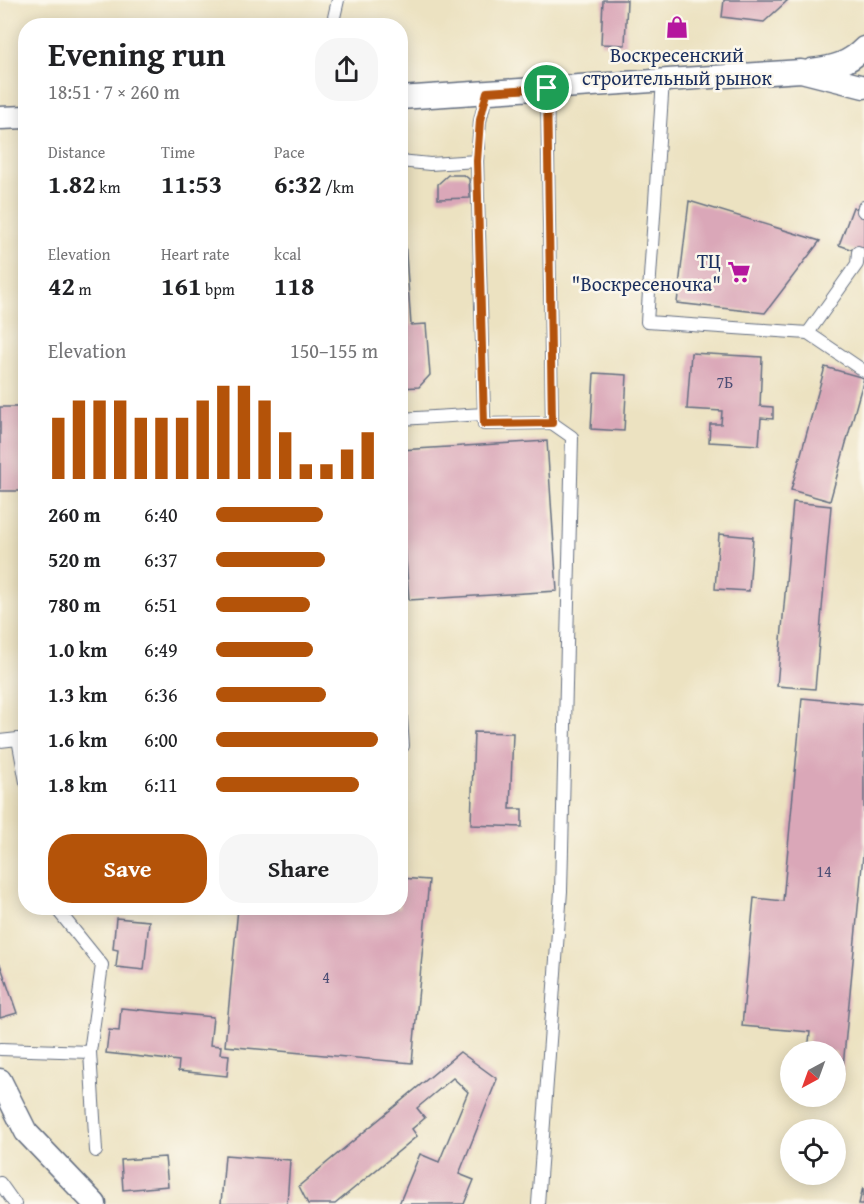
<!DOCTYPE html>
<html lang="en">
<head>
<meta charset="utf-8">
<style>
  :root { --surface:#fff; --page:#f6f6f6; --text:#202124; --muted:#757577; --accent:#b45309 }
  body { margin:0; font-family:"Gentium Book Plus",serif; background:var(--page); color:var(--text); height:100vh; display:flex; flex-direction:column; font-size:22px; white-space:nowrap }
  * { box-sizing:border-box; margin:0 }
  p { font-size:20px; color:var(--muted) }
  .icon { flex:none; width:33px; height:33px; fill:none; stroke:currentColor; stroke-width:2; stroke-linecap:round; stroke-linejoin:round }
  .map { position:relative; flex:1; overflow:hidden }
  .side { position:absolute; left:18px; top:18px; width:390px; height:897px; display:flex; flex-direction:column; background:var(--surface); border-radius:24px; box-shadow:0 3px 15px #0003 }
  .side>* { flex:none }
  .needle { width:39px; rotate:221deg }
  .buttons { position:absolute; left:780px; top:1041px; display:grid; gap:12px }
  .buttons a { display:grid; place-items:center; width:66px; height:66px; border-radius:50%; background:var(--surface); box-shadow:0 3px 15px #0003; font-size:30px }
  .pin { position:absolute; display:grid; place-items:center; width:51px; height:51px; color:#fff; margin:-26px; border:3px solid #fff; border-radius:50%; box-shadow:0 2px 6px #0007 }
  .round { display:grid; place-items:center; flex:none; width:63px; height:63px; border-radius:24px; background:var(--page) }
  .head { display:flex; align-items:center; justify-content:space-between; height:102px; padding:0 30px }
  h1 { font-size:33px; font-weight:700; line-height:45px }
  .stats { display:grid; grid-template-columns:repeat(3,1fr); gap:9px; height:102px; padding:6px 30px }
  .stats div { display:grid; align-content:center }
  .stats b { font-size:26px; font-weight:700 }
  .stats small { font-size:16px; font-weight:400 }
  .stats p { font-size:16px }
  .chart { height:168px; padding:12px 30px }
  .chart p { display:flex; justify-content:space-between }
  .chart svg { width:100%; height:108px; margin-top:6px; stroke:var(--accent); stroke-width:6 }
  .action { display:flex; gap:12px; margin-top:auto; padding:12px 30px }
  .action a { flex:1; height:69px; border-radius:24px; background:var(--accent); color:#fff; font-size:24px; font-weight:700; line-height:69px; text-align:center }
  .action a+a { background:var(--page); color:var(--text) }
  ul { padding:0 30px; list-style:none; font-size:20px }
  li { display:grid; grid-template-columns:96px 72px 1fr; align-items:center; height:45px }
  li i { height:15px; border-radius:8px; background:var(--accent) }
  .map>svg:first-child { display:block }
</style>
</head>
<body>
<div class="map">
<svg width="864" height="1204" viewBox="0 0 864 1204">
  <rect width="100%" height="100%" fill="#fbf7ec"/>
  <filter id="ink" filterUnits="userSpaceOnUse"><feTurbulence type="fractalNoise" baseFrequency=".0167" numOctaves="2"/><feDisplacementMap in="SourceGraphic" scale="12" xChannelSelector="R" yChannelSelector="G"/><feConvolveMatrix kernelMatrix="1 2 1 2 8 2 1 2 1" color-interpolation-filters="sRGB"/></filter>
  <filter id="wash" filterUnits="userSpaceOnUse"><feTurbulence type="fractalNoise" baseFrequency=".008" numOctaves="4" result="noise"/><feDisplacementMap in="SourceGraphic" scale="24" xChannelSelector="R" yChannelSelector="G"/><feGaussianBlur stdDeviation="1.35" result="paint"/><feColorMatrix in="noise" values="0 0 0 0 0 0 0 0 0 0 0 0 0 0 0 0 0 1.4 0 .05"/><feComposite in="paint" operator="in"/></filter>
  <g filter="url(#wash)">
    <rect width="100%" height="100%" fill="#ece2c1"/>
    <g id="blocks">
      <g fill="#daa7b8">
        <polygon points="603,0 627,0 625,45 601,44"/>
        <polygon points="724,0 788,0 764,22 722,17"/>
        <polygon points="448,175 464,175 469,179 470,198 438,199 438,184"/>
        <polygon points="400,198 402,198 411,325 426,324 430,375 419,387 400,388"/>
        <polygon points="689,201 820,241 765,313 677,303"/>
        <polygon points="853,207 864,211 864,254 839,245"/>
        <polygon points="691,353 762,357 760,406 773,407 773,419 761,418 759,445 709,442 710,424 721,424 722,411 687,409"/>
        <polygon points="825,367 864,378 830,501 791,490"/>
        <polygon points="594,373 627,375 624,431 591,429"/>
        <rect x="0" y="407" width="26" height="84"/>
        <polygon points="547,441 557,591 409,600 400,475 400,450"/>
        <polygon points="793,502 831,506 815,689 777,686"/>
        <polygon points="719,534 753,537 749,591 715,589"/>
        <polygon points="802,698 864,704 864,844 841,1088 836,1088 836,1052 808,1052 810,1032 742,1026 754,898 783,901"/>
        <polygon points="474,732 513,733 510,809 522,809 522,827 471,825"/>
        <polygon points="400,878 429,880 412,1063 225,1046 238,908 400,908"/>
        <polygon points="116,918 149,921 144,970 116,967 118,950 113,949"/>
        <polygon points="0,964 17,1013 0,1018"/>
        <polygon points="121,1008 213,1017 210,1045 221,1046 220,1054 229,1055 227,1076 178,1071 179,1061 106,1053 109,1030 119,1031"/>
        <polygon points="460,1052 497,1079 459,1174 474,1180 464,1204 399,1204 420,1154 439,1162 468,1092 453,1078 417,1108 425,1118 412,1129 417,1136 335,1204 308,1204 299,1186"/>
        <polygon points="225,1155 290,1160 287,1204 221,1204"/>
        <polygon points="165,1157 168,1186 123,1190 121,1160"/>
        <polygon points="863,1187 864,1204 859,1204"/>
      </g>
    </g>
  </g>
  <g filter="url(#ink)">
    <use href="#blocks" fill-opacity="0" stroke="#646e81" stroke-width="1.5"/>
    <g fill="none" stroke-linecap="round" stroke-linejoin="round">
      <g stroke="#646e81" stroke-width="14">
        <g id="lane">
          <polyline points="332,26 338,0"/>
          <polyline points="663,80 647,322 808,333 864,371"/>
          <polyline points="400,161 430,164 477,161"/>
          <polyline points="863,211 864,207"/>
          <polyline points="808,333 857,264 858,252"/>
          <polyline points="484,414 484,424 552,423 547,88"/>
          <polyline points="400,419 484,414 477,161 480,121 487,92"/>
          <polyline points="400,705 403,746 400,746"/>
          <polyline points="0,741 18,739 26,782"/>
          <polyline points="0,1049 90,1052 102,965 56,908"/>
          <polyline points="90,1052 96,1151"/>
          <polyline points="0,1183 15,1204"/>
          <polyline points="538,1204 561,891 572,437 552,423"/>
        </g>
      </g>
      <g stroke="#646e81" stroke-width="25">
        <g id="street">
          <path d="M 812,70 C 834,67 848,64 864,48"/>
          <polyline points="400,98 801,71 864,87"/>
          <polyline points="0,118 26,117"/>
          <polyline points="0,1080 26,1132 95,1204"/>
        </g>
      </g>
      <use href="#lane" stroke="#fff" stroke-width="12"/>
      <use href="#street" stroke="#fff" stroke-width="22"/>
    </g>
  </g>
  <g fill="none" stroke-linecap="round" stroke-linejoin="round" filter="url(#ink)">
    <g stroke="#fff" stroke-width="12">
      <polygon id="route" points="547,88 552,423 484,424 477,161 480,120 487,92"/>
    </g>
    <use href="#route" stroke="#b45309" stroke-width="8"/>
  </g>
  <defs>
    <g id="shop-bare" transform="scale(1.8)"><path d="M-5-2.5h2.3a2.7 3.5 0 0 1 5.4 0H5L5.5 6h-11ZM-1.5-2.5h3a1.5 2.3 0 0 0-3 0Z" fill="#b5179e" stroke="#fbf7ec" stroke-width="2.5" paint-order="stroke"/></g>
    <g id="supermarket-bare" transform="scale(1.8)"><path d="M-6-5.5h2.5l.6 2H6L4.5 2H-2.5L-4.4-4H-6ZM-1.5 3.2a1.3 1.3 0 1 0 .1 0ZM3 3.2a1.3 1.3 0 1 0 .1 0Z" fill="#b5179e" stroke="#fbf7ec" stroke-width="2.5" paint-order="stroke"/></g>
  </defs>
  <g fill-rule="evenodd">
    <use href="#shop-bare" x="677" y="27"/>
    <use href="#supermarket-bare" x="739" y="272"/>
  </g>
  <g text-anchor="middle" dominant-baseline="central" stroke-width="5" stroke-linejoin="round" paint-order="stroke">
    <g font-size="16" fill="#4b4d74">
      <text x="725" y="382">7Б</text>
      <text x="824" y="871">14</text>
      <text x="326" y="977">4</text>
    </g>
    <g font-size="20" fill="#1b2f5e" stroke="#fbf7ec">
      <text x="677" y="54">Воскресенский<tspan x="677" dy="23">строительный рынок</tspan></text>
      <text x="721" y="260" text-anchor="end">ТЦ<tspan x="721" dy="23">"Воскресеночка"</tspan></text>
    </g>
  </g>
</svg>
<div class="buttons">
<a><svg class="needle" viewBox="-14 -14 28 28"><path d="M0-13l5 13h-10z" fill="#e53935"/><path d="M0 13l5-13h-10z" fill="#757577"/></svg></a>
<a><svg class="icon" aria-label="locate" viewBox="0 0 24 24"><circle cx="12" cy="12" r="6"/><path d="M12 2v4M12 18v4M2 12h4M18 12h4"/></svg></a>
</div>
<div class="pin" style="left:547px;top:88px;background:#1e9e55"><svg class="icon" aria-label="arrive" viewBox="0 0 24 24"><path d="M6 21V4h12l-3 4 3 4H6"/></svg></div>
<section class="side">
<div class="head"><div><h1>Evening run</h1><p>18:51 · 7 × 260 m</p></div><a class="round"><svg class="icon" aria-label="share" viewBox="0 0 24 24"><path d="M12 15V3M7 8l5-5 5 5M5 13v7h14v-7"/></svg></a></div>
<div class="stats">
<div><p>Distance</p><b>1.82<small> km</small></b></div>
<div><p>Time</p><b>11:53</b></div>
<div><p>Pace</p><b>6:32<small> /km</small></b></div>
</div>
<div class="stats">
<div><p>Elevation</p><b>42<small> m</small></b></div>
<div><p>Heart rate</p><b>161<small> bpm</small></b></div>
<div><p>kcal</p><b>118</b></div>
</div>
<div class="chart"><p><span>Elevation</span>150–155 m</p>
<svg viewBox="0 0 160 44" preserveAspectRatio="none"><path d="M5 44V19M15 44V12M25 44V12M35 44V12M45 44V19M55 44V19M65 44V19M75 44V12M85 44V6M95 44V6M105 44V12M115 44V25M125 44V38M135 44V38M145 44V32M155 44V25"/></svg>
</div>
<ul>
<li><b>260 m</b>6:40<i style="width:66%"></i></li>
<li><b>520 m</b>6:37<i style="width:67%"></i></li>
<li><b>780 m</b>6:51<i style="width:58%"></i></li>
<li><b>1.0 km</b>6:49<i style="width:60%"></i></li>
<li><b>1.3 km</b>6:36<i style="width:68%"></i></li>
<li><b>1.6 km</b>6:00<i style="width:100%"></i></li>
<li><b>1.8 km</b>6:11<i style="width:88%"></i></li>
</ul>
<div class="action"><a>Save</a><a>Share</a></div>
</section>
</div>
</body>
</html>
